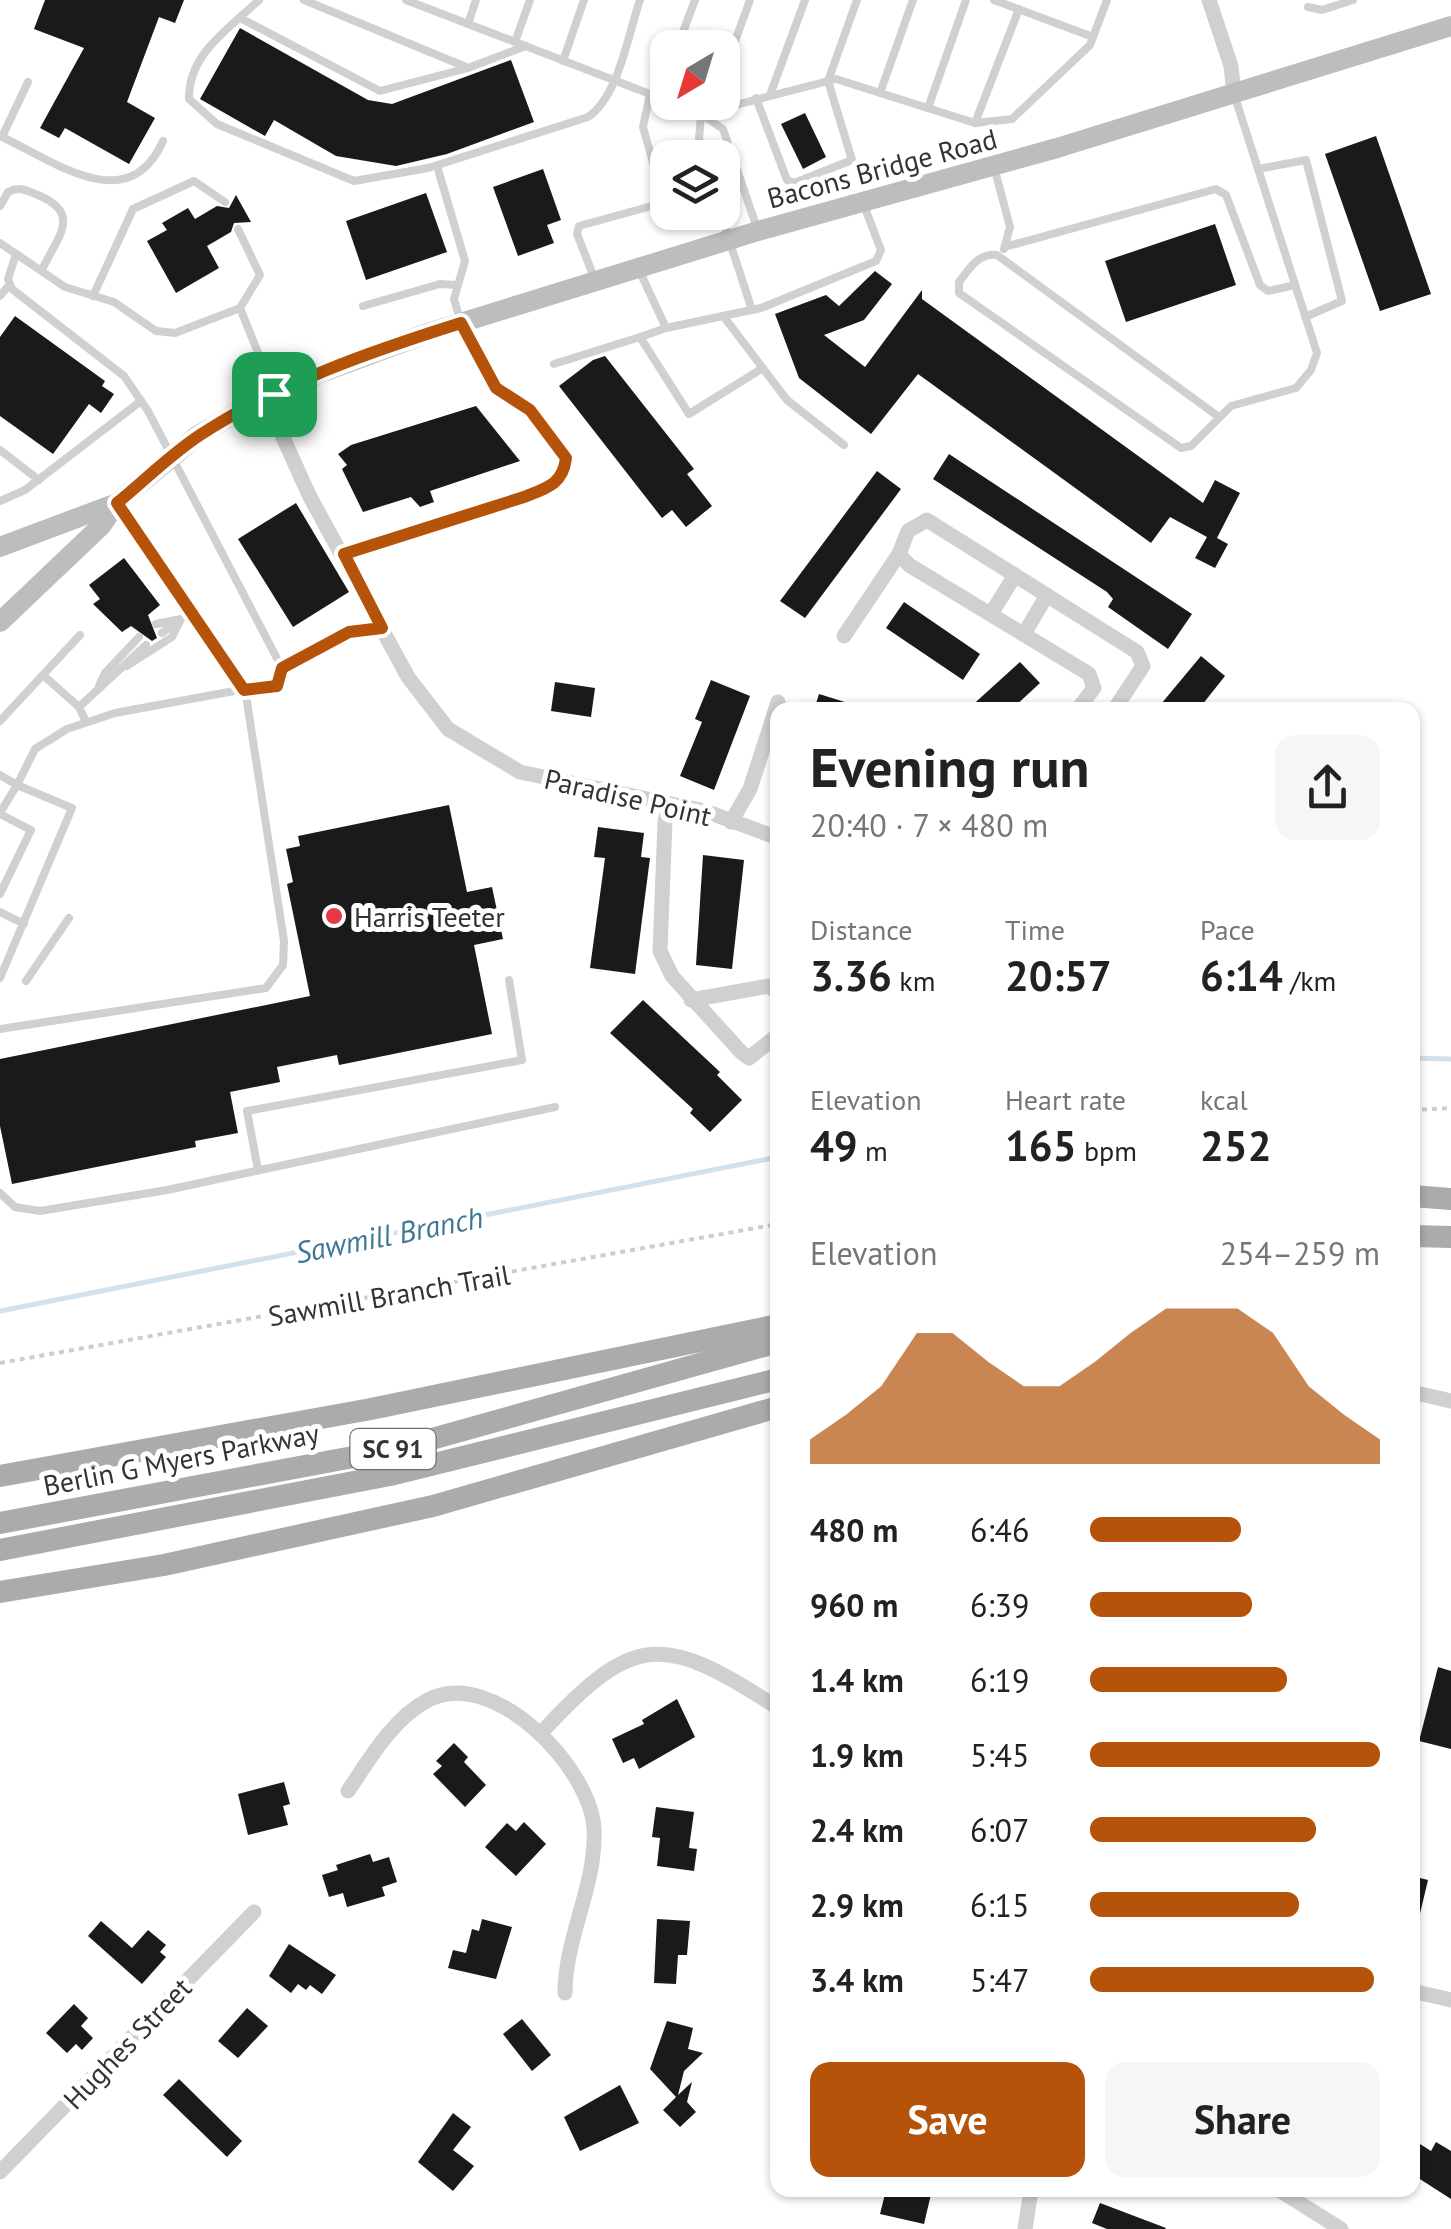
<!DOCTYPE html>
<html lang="en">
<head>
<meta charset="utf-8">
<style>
  :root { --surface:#fff; --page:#f6f6f6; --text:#222; --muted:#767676; --accent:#b45309 }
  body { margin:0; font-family:"PT Sans",sans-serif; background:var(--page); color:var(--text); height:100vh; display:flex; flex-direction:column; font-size:38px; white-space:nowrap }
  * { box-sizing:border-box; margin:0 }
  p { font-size:32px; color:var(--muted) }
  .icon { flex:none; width:55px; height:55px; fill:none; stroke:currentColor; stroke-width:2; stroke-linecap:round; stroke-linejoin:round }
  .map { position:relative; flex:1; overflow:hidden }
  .side { position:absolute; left:770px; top:702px; width:650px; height:1495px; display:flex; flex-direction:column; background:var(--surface); border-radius:20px; box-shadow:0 2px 8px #0004 }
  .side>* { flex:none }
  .needle { width:65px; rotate:218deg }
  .fabs { position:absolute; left:650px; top:30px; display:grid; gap:20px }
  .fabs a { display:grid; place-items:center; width:90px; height:90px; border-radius:20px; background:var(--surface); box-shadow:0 2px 8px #0004; font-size:50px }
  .pin { position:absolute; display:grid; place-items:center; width:85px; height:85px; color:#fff; margin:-42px; border-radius:20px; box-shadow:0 5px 15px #0006 }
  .round { display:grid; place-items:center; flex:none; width:105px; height:105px; border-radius:20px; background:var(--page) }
  .summary { display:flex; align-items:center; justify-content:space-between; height:170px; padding:0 40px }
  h1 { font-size:55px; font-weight:700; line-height:75px }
  .metrics { display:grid; grid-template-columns:repeat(3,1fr); gap:15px; height:170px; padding:10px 40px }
  .metrics div { display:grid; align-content:center }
  .metrics b { font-size:42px; font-weight:700 }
  .metrics small { font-size:28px; font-weight:400 }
  .metrics p { font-size:28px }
  .chart { height:280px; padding:20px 40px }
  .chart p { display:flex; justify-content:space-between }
  .chart svg { width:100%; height:180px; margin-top:10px; fill:var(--accent); opacity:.7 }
  .cta { display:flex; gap:20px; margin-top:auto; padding:20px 40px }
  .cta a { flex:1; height:115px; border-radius:20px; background:var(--accent); color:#fff; font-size:40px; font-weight:700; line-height:115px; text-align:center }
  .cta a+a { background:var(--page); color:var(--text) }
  ul { padding:0 40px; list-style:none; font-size:32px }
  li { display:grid; grid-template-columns:160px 120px 1fr; align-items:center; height:75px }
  li i { height:25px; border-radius:12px; background:var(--accent) }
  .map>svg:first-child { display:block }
</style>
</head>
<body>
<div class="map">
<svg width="1451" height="2229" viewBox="0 0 1451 2229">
  <rect width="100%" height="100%" fill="#fff"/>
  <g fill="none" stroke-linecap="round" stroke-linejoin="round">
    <g stroke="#cfe2ee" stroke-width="5">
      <polyline points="1412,1058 1451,1059"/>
      <polyline points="0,1311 778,1157"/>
    </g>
  </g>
  <g fill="#1a1a1a">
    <polygon points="45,0 184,0 175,23 159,17 127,102 155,118 129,164 65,128 59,138 40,128 84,48 34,29"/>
    <polygon points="240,28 368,100 392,104 511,60 534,122 447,154 396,166 336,156 274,120 265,136 200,99"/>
    <polygon points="805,113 826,157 803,169 781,124"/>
    <polygon points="1376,136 1431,294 1380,311 1325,154"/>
    <polygon points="543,169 561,220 547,225 554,243 518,256 493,187"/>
    <polygon points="426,193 447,252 366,280 346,221"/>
    <polygon points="236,195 251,222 234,223 231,232 207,246 219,268 176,293 147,241 167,230 162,223 188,208 195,219 217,206 229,208"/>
    <polygon points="1215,224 1236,285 1126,322 1105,261"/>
    <polygon points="875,271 892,284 864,320 824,335 865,367 922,290 922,299 1203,503 1215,480 1240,493 1217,538 1228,544 1215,568 1195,558 1207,537 1170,517 1151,543 918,374 871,434 799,378 775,314 826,295 839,306"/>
    <polygon points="15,316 105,381 102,386 114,394 101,413 89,404 53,454 0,416 0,337"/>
    <polygon points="605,356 694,469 687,474 712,506 686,527 672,510 662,518 559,386 593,360"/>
    <polygon points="476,406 520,461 430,491 434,502 420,507 411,497 363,512 342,469 347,465 338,454 351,445"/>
    <polygon points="949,454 1192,614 1168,649 1108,607 1113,599 1107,592 933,479"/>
    <polygon points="877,471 901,489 805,618 780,601"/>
    <polygon points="296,503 349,592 293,627 238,539"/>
    <polygon points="124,558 160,605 148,615 157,638 152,641 131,626 122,632 93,604 100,599 89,585"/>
    <polygon points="904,602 980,654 963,680 886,628"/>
    <polygon points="1201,656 1225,676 1198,710 1156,710"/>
    <polygon points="1020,662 1040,683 1011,710 967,710"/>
    <polygon points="711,680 750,696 714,790 680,776 702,722 695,719"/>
    <polygon points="555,682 595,688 591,717 551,711"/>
    <polygon points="819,694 861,707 860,710 814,710"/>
    <polygon points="449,805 467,892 492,887 503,939 474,945 492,1034 339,1065 337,1055 277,1067 280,1082 230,1092 238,1133 195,1141 196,1147 12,1184 0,1126 0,1059 310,996 287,884 293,882 286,849 300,846 298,836"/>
    <polygon points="598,827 644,833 641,857 650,858 635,974 590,968 605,858 594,857"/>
    <polygon points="703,855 744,860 732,969 696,965"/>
    <polygon points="643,1000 720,1072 717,1075 742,1100 710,1132 690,1113 693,1109 610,1033"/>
    <polygon points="1438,1667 1451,1671 1451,1749 1419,1741"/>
    <polygon points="677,1699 695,1737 639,1769 634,1758 623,1763 612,1739 644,1724 642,1720"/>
    <polygon points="454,1743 468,1757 464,1762 486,1785 465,1807 433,1774 442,1766 436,1761"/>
    <polygon points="284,1782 290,1804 283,1806 288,1825 248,1835 238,1794"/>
    <polygon points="656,1807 694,1812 689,1848 697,1849 694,1871 657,1866 660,1838 652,1837"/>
    <polygon points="524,1822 546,1844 516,1876 485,1847 507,1823 516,1831"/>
    <polygon points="370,1854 373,1862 389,1857 397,1882 382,1887 385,1896 347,1907 343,1893 329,1897 322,1875 338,1870 336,1865"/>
    <polygon points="1412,1876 1428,1880 1418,1922 1412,1921"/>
    <polygon points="482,1919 512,1927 496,1979 448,1968 453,1950 466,1953 472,1929 479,1931"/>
    <polygon points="657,1919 690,1921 687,1955 678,1955 676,1984 654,1983"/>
    <polygon points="101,1921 132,1948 148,1930 166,1945 160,1952 166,1957 142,1984 88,1936"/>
    <polygon points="289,1944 336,1975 322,1994 310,1985 306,1990 298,1984 291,1993 269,1976"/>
    <polygon points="74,2004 88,2018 81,2026 93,2038 82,2050 76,2044 67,2053 46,2033"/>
    <polygon points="247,2008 268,2026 238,2058 218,2041"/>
    <polygon points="522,2019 551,2055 532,2071 503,2034"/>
    <polygon points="667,2021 693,2028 688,2049 703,2053 684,2071 678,2095 692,2082 687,2102 696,2112 680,2127 663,2110 676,2097 650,2069"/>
    <polygon points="179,2079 242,2141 227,2157 163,2095"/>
    <polygon points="620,2085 639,2123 580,2151 564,2117"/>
    <polygon points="453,2113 471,2127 453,2150 474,2166 453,2191 418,2162"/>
    <polygon points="1412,2139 1431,2151 1436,2142 1451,2151 1451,2199 1412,2174"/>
    <polygon points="886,2190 932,2190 924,2224 880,2214"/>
    <polygon points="1100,2203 1166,2228 1165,2229 1107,2229 1092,2223"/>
  </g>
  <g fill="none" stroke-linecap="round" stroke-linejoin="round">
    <g stroke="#cdcdcd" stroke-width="4" stroke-dasharray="5 5" stroke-linecap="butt">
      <polyline points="1412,1110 1451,1108"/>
      <polyline points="0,1363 778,1224"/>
    </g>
    <g stroke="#d0d0d0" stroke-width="8">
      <path d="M 259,0 C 229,29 188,54 189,99 L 217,124 L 354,181 L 428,168 L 588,117 C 619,96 628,34 640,0"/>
      <polyline points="304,0 466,67"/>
      <polyline points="406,0 668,101"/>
      <polyline points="994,0 1093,37"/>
      <polyline points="1308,7 1322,10 1353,0"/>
      <polyline points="240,18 380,91 468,68 526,46"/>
      <polyline points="468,24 476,0"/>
      <polyline points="515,42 530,0"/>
      <polyline points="677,48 695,0"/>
      <polyline points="563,61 584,0"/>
      <polyline points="722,77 750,0"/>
      <polyline points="880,93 913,0"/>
      <polyline points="770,95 805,0"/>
      <polyline points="659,98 668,74"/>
      <polyline points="756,98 787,180 794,183 852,160 828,81 857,0"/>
      <polyline points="671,102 701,114 836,79 975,123 1012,119 1090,45 1107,0"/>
      <polyline points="928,108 966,0"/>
      <polyline points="975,123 1019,9"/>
      <path d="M 0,136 C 54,161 128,219 163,141"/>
      <polyline points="2,137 28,82"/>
      <polyline points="704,158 699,139 701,114 723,129 758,231"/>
      <polyline points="994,167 1010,227 1004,249"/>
      <polyline points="1258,169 1306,160 1342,301 1305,317"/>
      <path d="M 0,206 L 8,192 C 19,186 26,190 38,195 C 83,214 57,237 42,270"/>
      <polyline points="720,212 752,310"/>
      <polyline points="238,229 260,275 240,308"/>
      <polyline points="0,243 65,287 114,302 156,331 175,333 240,308 273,390"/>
      <polyline points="1008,246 1216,189 1226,195 1260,285 1268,291 1295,285"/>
      <polyline points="16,254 8,279 12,289 124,376 148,411 282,668 349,632 382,628"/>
      <polyline points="640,272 666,328 761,308 876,261 881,250 863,203"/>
      <polyline points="595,280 577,234 579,226 659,204 663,198 643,127 650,94"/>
      <polyline points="0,296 10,284"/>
      <polyline points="93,296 133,209 194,181 225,202"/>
      <polyline points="363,306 440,284 456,285"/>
      <polyline points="724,317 787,400 844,445"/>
      <polyline points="666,328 640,337 689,414 763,368"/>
      <polyline points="554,364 640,337"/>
      <path d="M 1219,417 L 997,255 C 978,253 970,268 959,282 L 959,293 L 1181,448 L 1191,446 L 1231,406 L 1296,388 L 1311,370 L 1317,353 L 1234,94"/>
      <polyline points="0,450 39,480"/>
      <polyline points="0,501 25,490 141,401"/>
      <polyline points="119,505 245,689 277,686 282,668"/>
      <polyline points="343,554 524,497 553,486 564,475 566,458 530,410 496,388 461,323 454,299 465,261 437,166"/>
      <polyline points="156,624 181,619"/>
      <polyline points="162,633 178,621"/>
      <polyline points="127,666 172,637 181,619"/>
      <polyline points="43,675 79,707 86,722"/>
      <polyline points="99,686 105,673 139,637"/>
      <polyline points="79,707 146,645"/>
      <polyline points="0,721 80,635"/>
      <polyline points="0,775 17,785 35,749 67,729 115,713 245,689 284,941 283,965 266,988 0,1029"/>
      <polyline points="0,813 17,785 72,808 0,978"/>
      <polyline points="0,814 31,830 0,894"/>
      <polyline points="0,912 24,924"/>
      <polyline points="26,981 69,918"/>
      <polyline points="258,1170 247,1111 522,1060 509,980"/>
      <polyline points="0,1193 15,1207 40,1211 167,1190 555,1107"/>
    </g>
    <g stroke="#d0d0d0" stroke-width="15">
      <polyline points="1209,0 1231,66 1234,94"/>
      <polyline points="274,394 281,433 309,495 408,677 448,729 520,772 705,811 778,838"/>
      <polyline points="991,614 1015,575"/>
      <polyline points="1024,634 1047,595"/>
      <polyline points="844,636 899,554"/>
      <polyline points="1077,710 1094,688 1089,674 909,565 899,554 908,531 927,520 1137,652 1143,666 1114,710"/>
      <polyline points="669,804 665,822 660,951 672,976 741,1052 749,1058 778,1035"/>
      <polyline points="731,822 750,789 778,702"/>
      <polyline points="691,1000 769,986 778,993"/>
      <polyline points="1412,1392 1451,1401"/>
      <path d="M 541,1733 C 634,1632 663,1633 778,1708"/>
      <path d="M 348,1791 C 369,1760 393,1718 428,1700 C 493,1666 590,1767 594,1828 C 597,1884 565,1937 565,1993"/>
      <polyline points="1412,1991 1451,2000"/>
      <polyline points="0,2172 254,1912"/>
      <polyline points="1279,2190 1341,2229"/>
      <polyline points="1025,2229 1031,2190"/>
    </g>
    <g stroke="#bdbdbd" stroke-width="20">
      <polyline points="0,547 117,503"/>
      <polyline points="0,622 101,526 117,503 197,436 252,404 320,373 431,332 758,231 1057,148 1451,26"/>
    </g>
    <g stroke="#ababab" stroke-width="22">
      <polyline points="1412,1196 1451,1199"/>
      <polyline points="1412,1236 1451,1237"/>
      <polyline points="0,1476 371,1409 778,1325"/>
      <polyline points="0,1523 396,1449 778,1342"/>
      <polyline points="0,1550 390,1475 778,1379"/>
      <polyline points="0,1592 164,1565 433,1506 778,1407"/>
    </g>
  </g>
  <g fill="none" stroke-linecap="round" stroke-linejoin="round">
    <g stroke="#fff" stroke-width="20">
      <path id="route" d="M 461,323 L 496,388 L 530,410 L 566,458 C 563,484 547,488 524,497 L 344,554 L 382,628 L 349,632 L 282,668 L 277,686 L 244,690 L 117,503 C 144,481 171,454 200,435 C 279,383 372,351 461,323 Z"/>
    </g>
    <use href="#route" stroke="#b45309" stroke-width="12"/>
  </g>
  <circle fill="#e63946" stroke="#fff" stroke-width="4" cx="334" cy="916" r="10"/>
  <g text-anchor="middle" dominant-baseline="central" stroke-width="10" stroke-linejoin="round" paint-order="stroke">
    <rect fill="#fff" stroke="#707070" stroke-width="2.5" x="350.5" y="1429" width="85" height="40" rx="8"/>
    <g font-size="25" font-weight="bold" fill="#333">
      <text x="393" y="1449">SC 91</text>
    </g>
    <g font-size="28" fill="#333" stroke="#fff">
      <text transform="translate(882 168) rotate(-15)">Bacons Bridge Road</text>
      <text transform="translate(628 797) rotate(13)">Paradise Point</text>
      <text transform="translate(389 1295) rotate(-10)">Sawmill Branch Trail</text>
      <text transform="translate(181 1459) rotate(-11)">Berlin G Myers Parkway</text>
      <text transform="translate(127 2043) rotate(-46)">Hughes Street</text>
    </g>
    <g font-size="28" fill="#333" stroke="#fff" text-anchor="start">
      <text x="354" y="916">Harris Teeter</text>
    </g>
    <g font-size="30" font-style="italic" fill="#3f7597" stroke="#fff">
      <text transform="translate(389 1234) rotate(-11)">Sawmill Branch</text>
    </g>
  </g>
</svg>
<div class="fabs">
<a><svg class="needle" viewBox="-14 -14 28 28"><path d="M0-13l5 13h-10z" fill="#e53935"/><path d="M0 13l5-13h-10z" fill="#767676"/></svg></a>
<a><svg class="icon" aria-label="layers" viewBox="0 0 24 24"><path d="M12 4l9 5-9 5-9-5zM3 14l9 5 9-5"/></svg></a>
</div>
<div class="pin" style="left:274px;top:394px;background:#1e9e55"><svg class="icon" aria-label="arrive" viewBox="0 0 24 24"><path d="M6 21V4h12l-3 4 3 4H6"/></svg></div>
<section class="side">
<div class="summary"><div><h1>Evening run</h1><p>20:40 · 7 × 480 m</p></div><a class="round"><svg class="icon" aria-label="share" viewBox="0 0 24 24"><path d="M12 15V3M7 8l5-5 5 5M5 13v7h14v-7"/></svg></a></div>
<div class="metrics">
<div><p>Distance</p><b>3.36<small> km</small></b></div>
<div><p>Time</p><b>20:57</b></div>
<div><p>Pace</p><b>6:14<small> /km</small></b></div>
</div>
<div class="metrics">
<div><p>Elevation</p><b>49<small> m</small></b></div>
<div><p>Heart rate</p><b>165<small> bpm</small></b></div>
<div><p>kcal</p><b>252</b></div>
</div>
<div class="chart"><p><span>Elevation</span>254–259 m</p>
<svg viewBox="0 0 160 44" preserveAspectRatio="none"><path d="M0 44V38L10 32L20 25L30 12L40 12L50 19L60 25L70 25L80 19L90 12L100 6L110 6L120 6L130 12L140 25L150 32L160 38V44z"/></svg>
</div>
<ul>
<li><b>480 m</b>6:46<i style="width:52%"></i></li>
<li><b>960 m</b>6:39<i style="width:56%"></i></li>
<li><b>1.4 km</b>6:19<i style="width:68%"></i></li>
<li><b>1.9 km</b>5:45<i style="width:100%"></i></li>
<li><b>2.4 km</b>6:07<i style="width:78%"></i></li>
<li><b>2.9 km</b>6:15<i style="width:72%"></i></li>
<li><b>3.4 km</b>5:47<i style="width:98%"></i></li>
</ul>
<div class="cta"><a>Save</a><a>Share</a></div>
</section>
</div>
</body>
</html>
